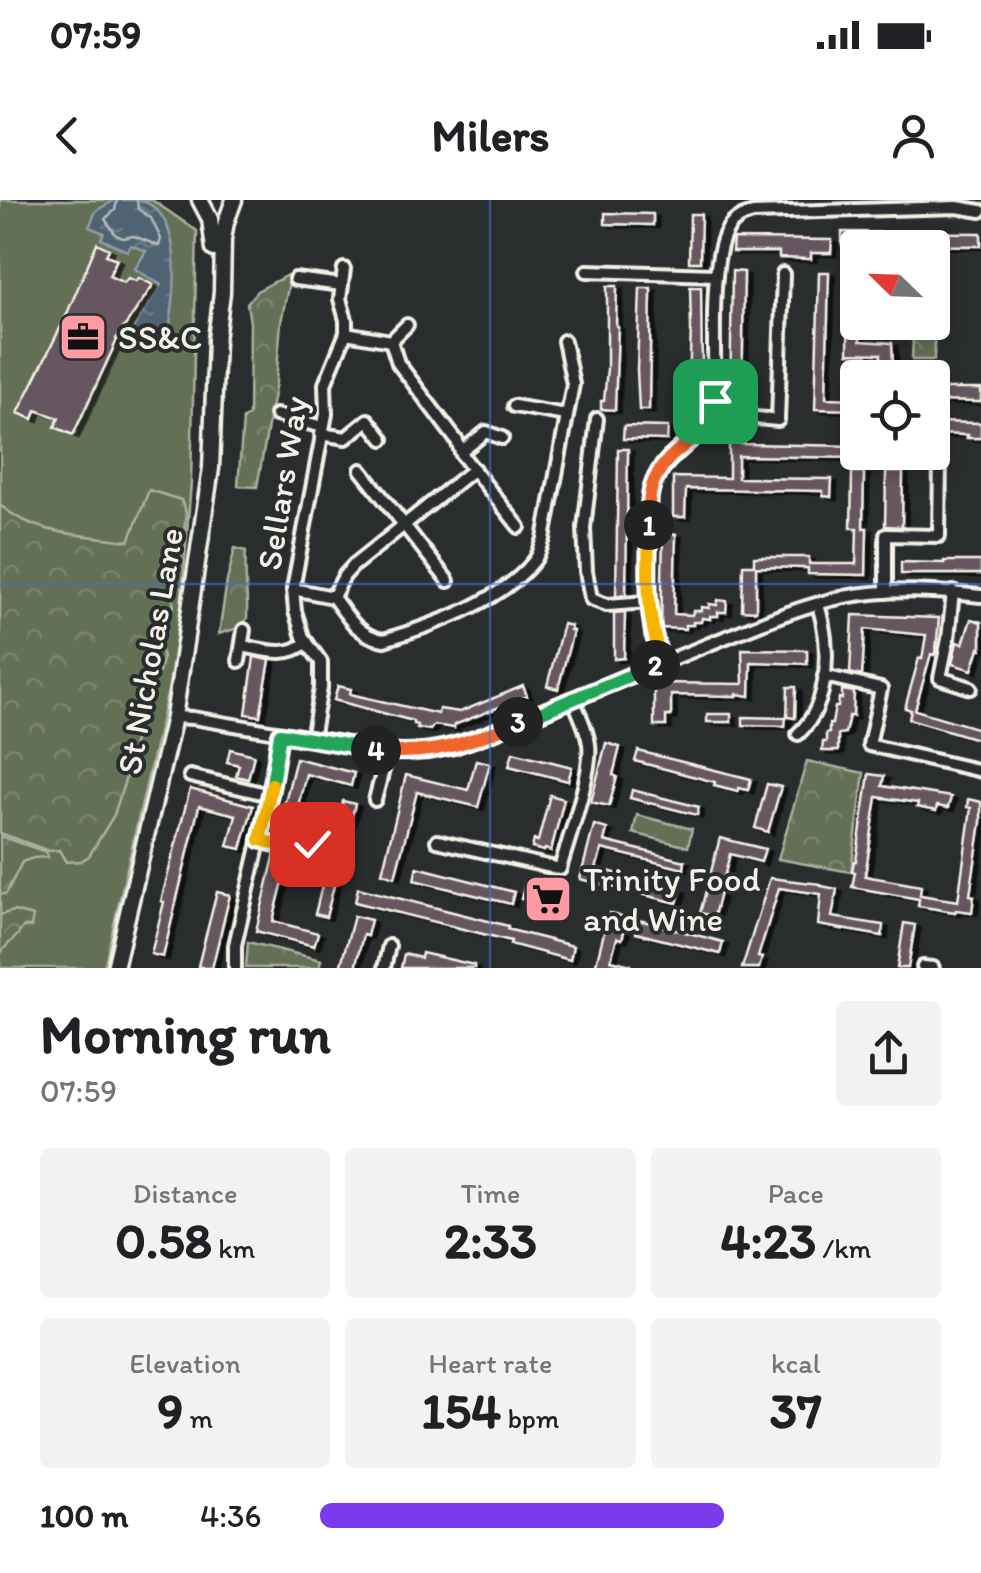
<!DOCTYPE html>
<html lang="en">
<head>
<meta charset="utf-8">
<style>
  :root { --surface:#fff; --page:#f2f2f2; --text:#202124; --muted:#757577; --accent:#7c3aed }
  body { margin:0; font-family:Itim,sans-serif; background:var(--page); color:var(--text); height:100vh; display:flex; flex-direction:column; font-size:38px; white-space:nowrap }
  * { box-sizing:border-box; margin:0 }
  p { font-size:32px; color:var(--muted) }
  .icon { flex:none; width:55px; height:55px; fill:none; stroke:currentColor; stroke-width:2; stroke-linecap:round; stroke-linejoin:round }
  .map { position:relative; height:768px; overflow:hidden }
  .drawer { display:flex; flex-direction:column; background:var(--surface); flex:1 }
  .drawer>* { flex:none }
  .needle { width:65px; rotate:293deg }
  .tools { position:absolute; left:840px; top:30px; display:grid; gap:20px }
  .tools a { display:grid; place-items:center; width:110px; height:110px; border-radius:10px; background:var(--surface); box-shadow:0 5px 15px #0003; font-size:50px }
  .pin { position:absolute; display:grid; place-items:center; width:85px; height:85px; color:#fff; margin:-42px; border-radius:20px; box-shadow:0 5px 15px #0006 }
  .km { position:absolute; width:50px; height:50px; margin:-25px; border-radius:50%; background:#222; color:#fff; font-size:28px; line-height:50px; text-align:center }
  .round { display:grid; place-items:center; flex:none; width:105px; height:105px; border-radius:10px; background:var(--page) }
  .headline { display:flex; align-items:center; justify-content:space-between; height:170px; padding:0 40px }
  h1 { font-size:55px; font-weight:700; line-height:75px }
  .figures { display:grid; grid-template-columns:repeat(3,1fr); gap:15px; height:170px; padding:10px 40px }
  .figures div { display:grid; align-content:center; border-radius:10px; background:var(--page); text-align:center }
  .figures b { font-size:50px; font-weight:700 }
  .figures small { font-size:28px; font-weight:400 }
  .figures p { font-size:28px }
  ul { padding:0 40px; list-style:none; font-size:32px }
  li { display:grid; grid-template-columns:160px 120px 1fr; align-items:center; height:75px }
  li i { height:25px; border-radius:12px; background:var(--accent) }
  .status { display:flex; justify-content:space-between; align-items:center; height:70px; padding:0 50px; background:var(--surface); direction:ltr }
  .status svg { height:28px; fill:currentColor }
  header { display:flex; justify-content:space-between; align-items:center; height:130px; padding:0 40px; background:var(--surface); font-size:45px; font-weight:700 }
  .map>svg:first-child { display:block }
</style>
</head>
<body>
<div class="status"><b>07:59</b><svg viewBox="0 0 49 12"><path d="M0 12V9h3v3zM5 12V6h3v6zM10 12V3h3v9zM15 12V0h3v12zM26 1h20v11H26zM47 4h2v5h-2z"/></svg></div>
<header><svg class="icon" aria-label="back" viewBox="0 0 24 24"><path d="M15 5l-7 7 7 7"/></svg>Milers<svg class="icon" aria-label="person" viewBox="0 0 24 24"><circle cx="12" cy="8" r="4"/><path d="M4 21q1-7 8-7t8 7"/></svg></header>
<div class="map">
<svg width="981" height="768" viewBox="0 0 981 768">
  <defs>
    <pattern id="forest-crowns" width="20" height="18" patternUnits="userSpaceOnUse" patternTransform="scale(2.5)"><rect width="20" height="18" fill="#636f56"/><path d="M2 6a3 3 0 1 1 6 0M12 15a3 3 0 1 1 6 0" fill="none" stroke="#7a846e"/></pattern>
    <pattern id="water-ripples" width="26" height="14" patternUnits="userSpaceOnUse" patternTransform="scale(2.5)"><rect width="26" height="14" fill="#4f6473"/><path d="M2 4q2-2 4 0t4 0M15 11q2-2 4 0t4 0" fill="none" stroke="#697b87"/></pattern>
    <filter id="shadow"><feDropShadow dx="5.5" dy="3" stdDeviation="0" flood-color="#0009"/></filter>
  </defs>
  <rect width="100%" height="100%" fill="#2a2d2e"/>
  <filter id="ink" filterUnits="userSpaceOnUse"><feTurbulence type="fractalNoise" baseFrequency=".01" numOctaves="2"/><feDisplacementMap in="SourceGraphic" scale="20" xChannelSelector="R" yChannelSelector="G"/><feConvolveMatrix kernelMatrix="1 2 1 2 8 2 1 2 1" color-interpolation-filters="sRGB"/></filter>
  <g filter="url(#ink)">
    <g fill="#636f56" stroke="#acb09f" stroke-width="2.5">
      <polygon points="0,0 152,0 197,31 191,282 178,447 104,768 0,768"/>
      <polygon points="637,615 692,629 688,647 633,633"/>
    </g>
    <g fill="url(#forest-crowns)" stroke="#acb09f" stroke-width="2.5">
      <polygon points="291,73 281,122 276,182 257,287 238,286 243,219 249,216 250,123 247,103 257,91"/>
      <polygon points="933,91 935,91 934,160 912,160 913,135 879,134 880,123 932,122"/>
      <path d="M 149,290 L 181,300 L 186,313 L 180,368 L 169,375 L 174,407 L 156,427 L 154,436 L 163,456 L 159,472 L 140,510 L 127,574 L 114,615 L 89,656 L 81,661 L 66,662 L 59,650 L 49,651 L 0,633 L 0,305 C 38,337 82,334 129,341 Z"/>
      <path d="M 235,348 L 246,351 C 244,374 248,396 247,419 L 235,429 L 219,434 L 227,381 Z"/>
      <polygon points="807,561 864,573 851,672 778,659"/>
      <polygon points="0,636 46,652 48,657 33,658 22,662 6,694 0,694"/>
      <path d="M 13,711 L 33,716 L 31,727 L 23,727 C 16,741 6,742 0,755 L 0,715 Z"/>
      <polygon points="248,742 321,760 319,768 246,768"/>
    </g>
    <path fill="url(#water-ripples)" stroke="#919ca2" stroke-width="2.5" d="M 115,0 C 122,0 132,0 139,0 C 189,12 175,110 165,145 L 131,131 L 161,85 L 135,69 L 146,51 L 131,45 L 127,51 L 101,39 L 104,33 L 89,27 L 96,11 Z"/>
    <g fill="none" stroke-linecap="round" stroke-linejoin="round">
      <polyline stroke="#b2b9b9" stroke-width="2.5" points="117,0 115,10 105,19 116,35 123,38 134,36 159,46 161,39 151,18 138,9 137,0"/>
    </g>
    <g fill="#665660" stroke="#f4f1e8" stroke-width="2.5" filter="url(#shadow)">
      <polygon points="605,13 653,14 653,25 605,24"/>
      <polygon points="690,14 701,14 700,62 689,62"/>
      <polygon points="842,32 981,33 981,46 882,45 881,48 869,48 869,46 842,45"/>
      <polygon points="733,39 832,40 831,53 811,53 811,59 779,58 779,52 732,52"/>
      <polygon points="97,43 109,49 106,55 117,59 109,76 124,83 128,78 136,81 139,78 153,85 116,139 117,140 73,235 55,227 59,218 36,210 33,219 18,213 66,116"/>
      <polygon points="732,71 744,72 742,208 730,207"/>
      <polygon points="819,72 829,72 826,198 858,199 858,210 815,209"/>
      <polygon points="849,76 858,77 858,122 860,122 860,141 892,143 893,165 897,165 897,174 893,173 893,178 881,178 881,154 848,153"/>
      <polygon points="607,86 617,86 616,126 618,127 615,210 601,209 601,201 604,201 607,168"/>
      <polygon points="690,87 701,87 702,170 699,211 688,211 691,128"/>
      <polygon points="640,88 651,88 649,210 639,210 637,170"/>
      <polygon points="932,189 981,189 981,202 932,201"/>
      <polygon points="932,222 981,223 981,238 967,238 968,235 932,234"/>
      <polygon points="729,225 742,226 741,244 858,246 858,258 738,256 738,278 832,279 831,297 823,296 823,291 686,289 685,317 673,317 673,277 729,278"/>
      <polygon points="624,226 668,227 667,240 623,239"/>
      <polygon points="618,249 628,249 626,395 616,396"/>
      <polygon points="852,272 864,272 863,328 867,328 866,375 808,374 808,368 756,367 756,411 742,410 743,365 754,365 754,357 809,357 809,364 856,364 857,328 851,328"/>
      <polygon points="886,272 903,272 902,327 885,326"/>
      <polygon points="663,334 676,334 674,414 692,415 693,411 701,411 701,407 709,408 709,404 717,405 718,400 727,401 726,412 718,412 718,416 710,416 710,419 702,418 701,422 693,422 693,425 685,425 685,429 661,428"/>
      <polygon points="944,361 981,361 981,374 901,374 901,362 944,363"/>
      <polygon points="625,412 624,458 614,459 614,413"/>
      <polygon points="853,415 939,418 936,450 934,455 931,454 915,510 980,529 977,539 909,519 911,510 905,508 919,458 922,459 926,435 865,429 862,476 850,473"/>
      <polygon points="971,419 981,422 981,449 979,448 972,470 952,464 957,442 963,444"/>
      <polygon points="563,424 571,426 570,430 573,431 558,489 547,486"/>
      <polygon points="742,449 807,450 807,464 751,462 750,496 737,494 737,496 671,495 671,516 666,516 666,526 654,526 654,483 743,484"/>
      <polygon points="254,457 270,460 260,516 246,514"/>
      <polygon points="338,486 351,489 350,494 438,514 439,509 460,512 523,486 527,496 454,525 454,528 434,525 430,530 417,528 417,525 413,524 413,521 334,500"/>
      <polygon points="788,487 796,487 795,518 787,517"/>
      <polygon points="842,490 854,492 853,516 849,516 845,533 838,534 838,551 822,551 823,542 826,542 826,533 829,533 829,524 832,524 835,507 838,507 839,498 842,499"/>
      <rect x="707" y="514" width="24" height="8"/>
      <polygon points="743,517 786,518 785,526 743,525"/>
      <polygon points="606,543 620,547 613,575 617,577 609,606 591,602"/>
      <polygon points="230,549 254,555 248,579 236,576 239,565 227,562"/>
      <polygon points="638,551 751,579 748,590 739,588 738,591 714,585 715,582 635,561"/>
      <polygon points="513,552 572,567 568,581 509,566"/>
      <polygon points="296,558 354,573 351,586 306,574 292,630 279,626"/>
      <polygon points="476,560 490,563 478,607 417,592 395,677 382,673 406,575 468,590"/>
      <polygon points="869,574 884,576 882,586 951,597 948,608 937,606 936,611 917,607 918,603 877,597 865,676 921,686 920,695 958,701 971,608 967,607 968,599 981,602 981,622 970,695 974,696 972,712 956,710 955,712 918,706 919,699 852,687 855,672 852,671 854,661 856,661"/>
      <polygon points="767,584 781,587 768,632 755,628"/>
      <polygon points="190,589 253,606 241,649 228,646 236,615 199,606 163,757 151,754 164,702 161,701"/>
      <polygon points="632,590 699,607 697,615 630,598"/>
      <polygon points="550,595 564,599 551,651 545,649 544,651 532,648 534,640 538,641"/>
      <polygon points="343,601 355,604 326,717 315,714"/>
      <polygon points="594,625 607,629 604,641 685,661 684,669 602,649 596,668 681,690 677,703 580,679"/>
      <polygon points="720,638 765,649 761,662 730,654 714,716 700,713"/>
      <polygon points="275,653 289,657 273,721 318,733 314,746 256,731"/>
      <polygon points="417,667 514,692 511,704 414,680"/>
      <polygon points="539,678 551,681 545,706 521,699 525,683 537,686"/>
      <polygon points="770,678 821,684 821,686 837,689 832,717 883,725 882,736 818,725 821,694 779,688 758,757 762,758 759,768 742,768"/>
      <polygon points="358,688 508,726 507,729 573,746 570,760 510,744 511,741 355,702"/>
      <polygon points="217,692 230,695 212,768 204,768 198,766"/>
      <polygon points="609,713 622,717 619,730 624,732 622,739 617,738 611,760 631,765 631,768 595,768"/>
      <polygon points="354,716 371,720 367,736 363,735 355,768 340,768"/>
      <polygon points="639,720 723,742 720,754 636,733"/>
      <polygon points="904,723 915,725 908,768 897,768"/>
      <polygon points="422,753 474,765 474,768 401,768 404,754 421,758"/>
    </g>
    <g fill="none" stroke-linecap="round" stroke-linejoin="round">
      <g stroke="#f4f1e8" stroke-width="18">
        <g id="minor">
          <polyline points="344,69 340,99 346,120 346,133 391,141"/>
          <polyline points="587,71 716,75"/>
          <polyline points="295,79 342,85"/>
          <polyline points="391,141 398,163 457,241 462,255 519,327"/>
          <polyline points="391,141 407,125"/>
          <polyline points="514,206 566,215"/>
          <polyline points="712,214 778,220 783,74"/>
          <polyline points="276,215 323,227"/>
          <polyline points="597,219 584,328 586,371 591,399 607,405 648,402"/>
          <polyline points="321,234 346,238 368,220 383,239"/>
          <polyline points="461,252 486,232 502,238"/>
          <polyline points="361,270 448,381"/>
          <path d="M 293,389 L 333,397 C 347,416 359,437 384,440 C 432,426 503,401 534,361 C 539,355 541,346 544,339 L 573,184 L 564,141"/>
          <polyline points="886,392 886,335 939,336 940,258"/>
          <polyline points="953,392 948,439 940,478 971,488"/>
          <polyline points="333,397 344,376 354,365 474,269"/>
          <path d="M 242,446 C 265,450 287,459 307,442"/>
          <polyline points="239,461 244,430"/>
          <path d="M 662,462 L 652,434 L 648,402 L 650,296 C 661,248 706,247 715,201 C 715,161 708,60 728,29 C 734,19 743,16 753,13 L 957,7 L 981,11"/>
          <polyline points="824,476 881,489 869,545 981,571"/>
          <path d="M 174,517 L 193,518 L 400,553 L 428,552 L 454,547 L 481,537 C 557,506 632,475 707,445 C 752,427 796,407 844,397 C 889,388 935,391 981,396"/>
          <path d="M 798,534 C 832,503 830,443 818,404"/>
          <polyline points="312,539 321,488 321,462 303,437 295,411 293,389 326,214 325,184 346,133"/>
          <polyline points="190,576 270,595"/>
          <polyline points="375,600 388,551"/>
          <polyline points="260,640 309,653"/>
          <path d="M 437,641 L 560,669 C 568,640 593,571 589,544 C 587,529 579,514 573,499"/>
          <polyline points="305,667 311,643"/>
          <polyline points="923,767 933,768"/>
          <polyline points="235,768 235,745 270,595 280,534"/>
          <polyline points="384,768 389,746"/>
        </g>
      </g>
      <g stroke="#f4f1e8" stroke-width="21">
        <g id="secondary">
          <polyline points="200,0 210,19 214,49"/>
          <polyline points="115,768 174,517 211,268 216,140 222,92 223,39 226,22 234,0"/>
        </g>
      </g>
      <use href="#minor" stroke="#2a2d2e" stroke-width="10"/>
      <use href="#secondary" stroke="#2a2d2e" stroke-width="14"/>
    </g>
  </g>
  <g fill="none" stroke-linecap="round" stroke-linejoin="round" filter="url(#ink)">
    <g stroke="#fff" stroke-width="20">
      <path id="split-1" d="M 649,325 C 649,309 648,291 656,277 C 672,245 707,240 715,201"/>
    </g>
    <g stroke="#fff" stroke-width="20">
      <path id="split-2" d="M 649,325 C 648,375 645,413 662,462 L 655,465"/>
    </g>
    <g stroke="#fff" stroke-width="20">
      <polyline id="split-3" points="518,522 655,465"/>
    </g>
    <g stroke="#fff" stroke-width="20">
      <path id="split-4" d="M 376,550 C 428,558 471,542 518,522"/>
    </g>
    <g stroke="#fff" stroke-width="20">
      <polyline id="split-5" points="272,584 280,534 376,550"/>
    </g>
    <g stroke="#fff" stroke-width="20">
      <polyline id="split-6" points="272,584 260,640 309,653 312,644"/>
    </g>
    <use href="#split-1" stroke="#f0652b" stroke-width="12"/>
    <use href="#split-2" stroke="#f5b400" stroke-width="12"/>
    <use href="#split-3" stroke="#22a559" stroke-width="12"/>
    <use href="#split-4" stroke="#f0652b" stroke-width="12"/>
    <use href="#split-5" stroke="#22a559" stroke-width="12"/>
    <use href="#split-6" stroke="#f5b400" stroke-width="12"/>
  </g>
  <path fill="none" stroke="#486fdb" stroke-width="2.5" stroke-opacity="0.55" d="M 490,0 L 490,768M 0,384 L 981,384"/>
  <defs>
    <g id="office-square" transform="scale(2.5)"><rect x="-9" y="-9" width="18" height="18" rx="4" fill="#ff9aa2" stroke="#2a2d2e"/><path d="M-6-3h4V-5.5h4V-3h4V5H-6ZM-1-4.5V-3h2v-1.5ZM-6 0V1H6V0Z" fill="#111"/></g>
    <g id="supermarket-square" transform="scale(2.5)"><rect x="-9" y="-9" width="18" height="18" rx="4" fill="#ff9aa2" stroke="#2a2d2e"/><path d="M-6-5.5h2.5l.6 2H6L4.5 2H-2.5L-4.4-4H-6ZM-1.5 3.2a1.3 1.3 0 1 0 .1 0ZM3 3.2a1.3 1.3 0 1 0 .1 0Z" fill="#111"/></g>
  </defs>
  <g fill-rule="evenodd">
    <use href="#office-square" x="83" y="137"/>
    <use href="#supermarket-square" x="548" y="699"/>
  </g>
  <g text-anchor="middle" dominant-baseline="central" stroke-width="8" stroke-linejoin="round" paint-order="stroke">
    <g font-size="35" fill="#f4f1e8" stroke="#2a2d2e" text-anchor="start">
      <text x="118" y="137">SS&amp;C</text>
      <text x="583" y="679">Trinity Food<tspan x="583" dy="40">and Wine</tspan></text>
    </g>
    <g font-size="35" fill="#f4f1e8" stroke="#2a2d2e">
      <text transform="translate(282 283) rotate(-81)">Sellars Way</text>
      <text transform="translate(150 451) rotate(-80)">St Nicholas Lane</text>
    </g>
  </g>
</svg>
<div class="tools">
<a><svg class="needle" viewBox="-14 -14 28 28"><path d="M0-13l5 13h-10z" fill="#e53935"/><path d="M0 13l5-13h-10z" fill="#757577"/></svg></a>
<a><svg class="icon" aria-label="locate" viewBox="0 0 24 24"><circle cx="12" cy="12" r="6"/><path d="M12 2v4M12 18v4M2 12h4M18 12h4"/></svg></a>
</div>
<div class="pin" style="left:715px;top:201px;background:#1e9e55"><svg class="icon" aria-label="arrive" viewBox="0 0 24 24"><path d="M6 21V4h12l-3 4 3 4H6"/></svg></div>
<div class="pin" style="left:312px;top:644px;background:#d93025"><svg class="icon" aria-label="check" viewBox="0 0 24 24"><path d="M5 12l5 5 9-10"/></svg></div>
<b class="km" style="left:649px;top:325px">1</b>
<b class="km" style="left:655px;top:465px">2</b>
<b class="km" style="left:518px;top:522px">3</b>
<b class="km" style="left:376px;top:550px">4</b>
</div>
<section class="drawer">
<div class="headline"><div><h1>Morning run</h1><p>07:59</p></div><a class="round"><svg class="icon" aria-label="share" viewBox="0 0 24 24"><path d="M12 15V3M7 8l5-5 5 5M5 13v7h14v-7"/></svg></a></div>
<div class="figures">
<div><p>Distance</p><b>0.58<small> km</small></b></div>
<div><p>Time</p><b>2:33</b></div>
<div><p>Pace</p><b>4:23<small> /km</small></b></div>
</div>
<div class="figures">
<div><p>Elevation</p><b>9<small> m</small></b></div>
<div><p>Heart rate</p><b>154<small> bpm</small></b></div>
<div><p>kcal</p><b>37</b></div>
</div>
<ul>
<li><b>100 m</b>4:36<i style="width:65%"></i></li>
</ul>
</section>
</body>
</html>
